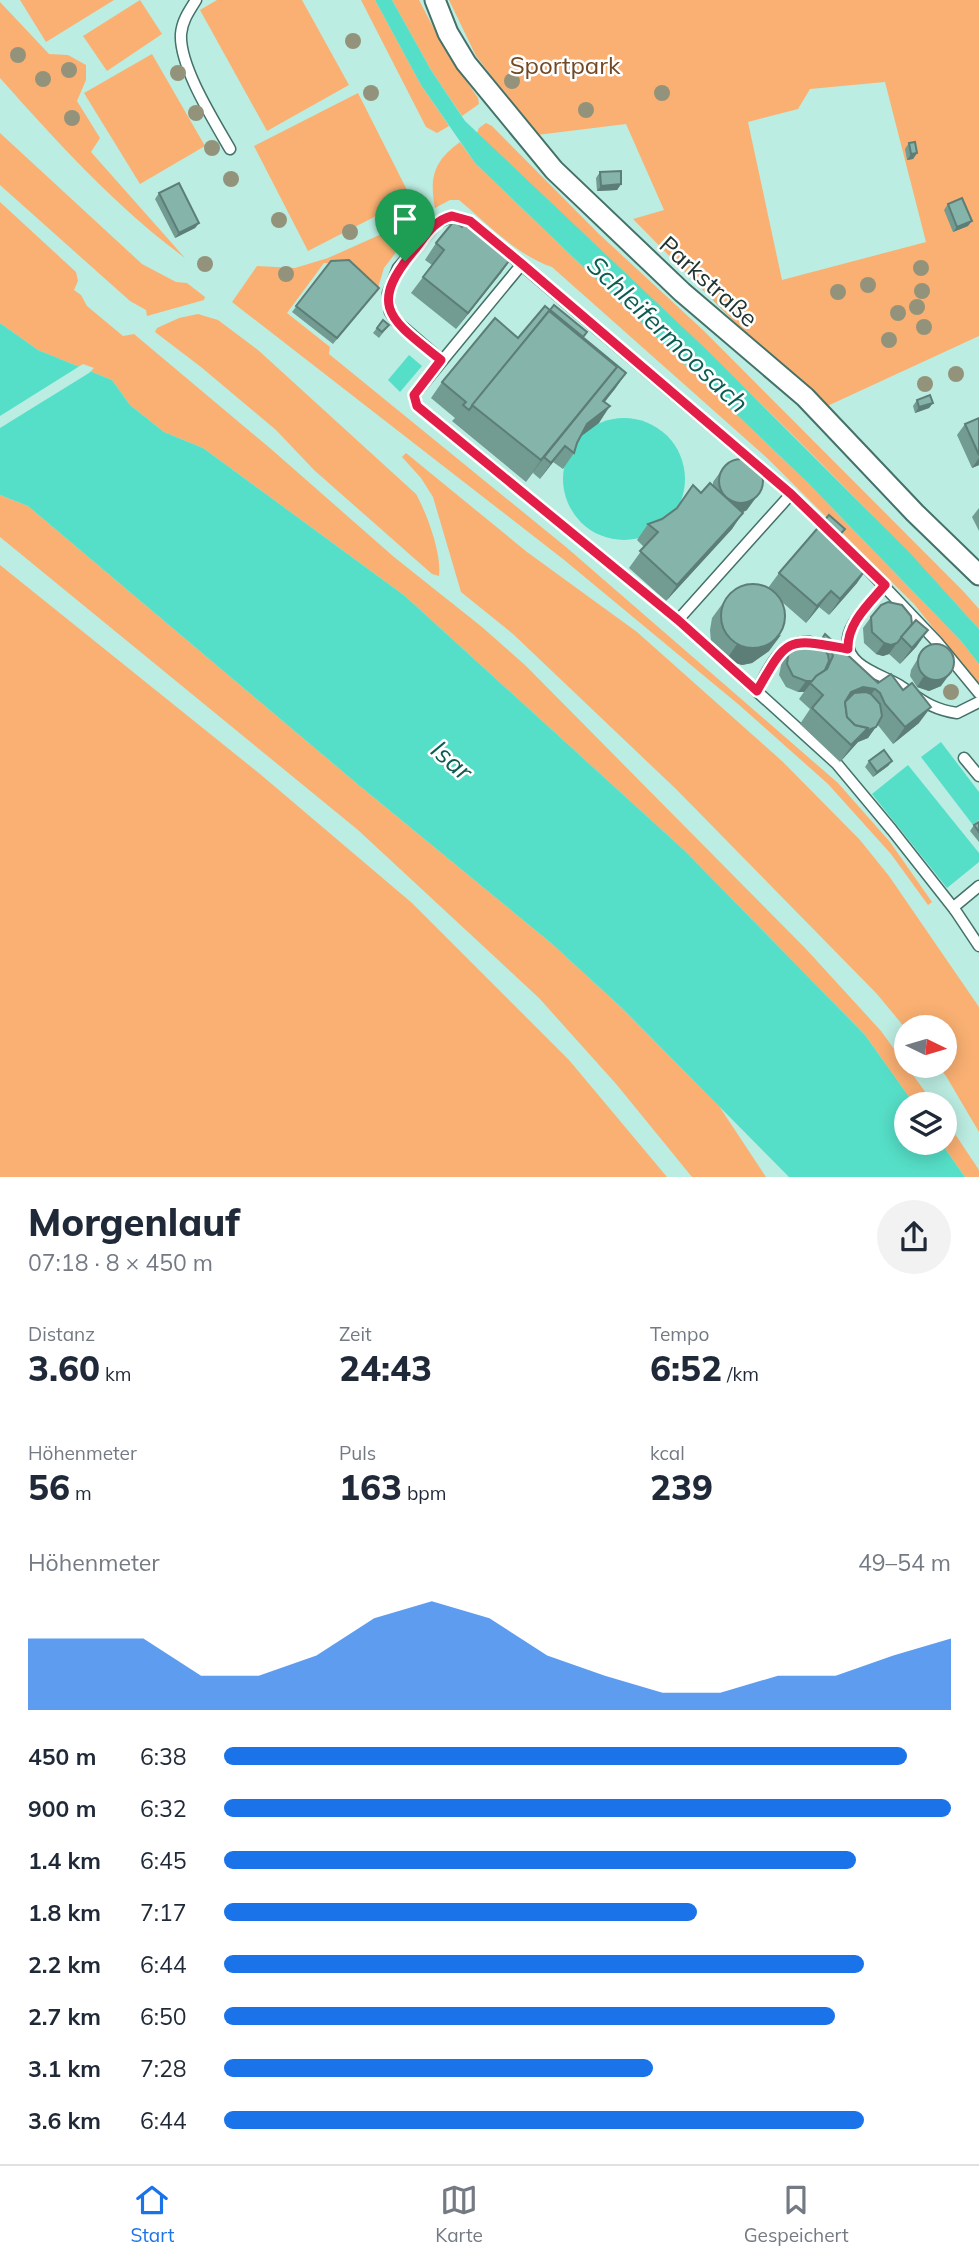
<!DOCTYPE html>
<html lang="de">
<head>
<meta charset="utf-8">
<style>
  :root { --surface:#fff; --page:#f2f2f3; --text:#1f2937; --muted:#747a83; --line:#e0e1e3; --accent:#1a73e8 }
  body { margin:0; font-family:Mulish,sans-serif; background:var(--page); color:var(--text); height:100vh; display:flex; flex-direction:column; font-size:26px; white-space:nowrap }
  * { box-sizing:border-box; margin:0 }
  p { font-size:23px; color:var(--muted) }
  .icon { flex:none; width:38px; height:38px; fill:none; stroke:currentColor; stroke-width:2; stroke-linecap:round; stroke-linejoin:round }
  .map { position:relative; height:1177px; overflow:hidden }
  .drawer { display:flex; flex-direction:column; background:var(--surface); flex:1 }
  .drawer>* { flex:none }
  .needle { width:46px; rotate:95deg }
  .controls { position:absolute; left:894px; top:1015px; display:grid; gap:14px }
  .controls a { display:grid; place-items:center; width:63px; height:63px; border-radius:50%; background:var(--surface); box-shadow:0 4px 18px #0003; font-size:35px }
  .pin { position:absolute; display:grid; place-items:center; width:60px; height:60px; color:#fff; margin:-72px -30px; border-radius:50% 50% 50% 0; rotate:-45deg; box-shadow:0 0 7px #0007 }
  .pin .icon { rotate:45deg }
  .round { display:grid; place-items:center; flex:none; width:74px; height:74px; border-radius:37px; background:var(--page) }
  .summary { display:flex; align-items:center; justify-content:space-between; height:119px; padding:0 28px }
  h1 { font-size:38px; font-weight:800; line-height:52px }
  .figures { display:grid; grid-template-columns:repeat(3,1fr); gap:10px; height:119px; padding:7px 28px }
  .figures div { display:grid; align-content:center }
  .figures b { font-size:35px; font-weight:800 }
  .figures small { font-size:19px; font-weight:400 }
  .figures p { font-size:19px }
  .chart { height:196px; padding:14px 28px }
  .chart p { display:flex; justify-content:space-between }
  .chart svg { width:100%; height:126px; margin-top:7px; fill:var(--accent); opacity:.7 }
  ul { padding:0 28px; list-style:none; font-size:23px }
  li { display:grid; grid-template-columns:112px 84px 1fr; align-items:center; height:52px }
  li i { height:18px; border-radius:9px; background:var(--accent) }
  .dock { display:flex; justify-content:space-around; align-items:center; height:98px; border-top:2px solid var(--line); background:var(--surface); font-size:19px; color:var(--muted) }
  .dock a { display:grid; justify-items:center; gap:4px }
  .dock .on { color:var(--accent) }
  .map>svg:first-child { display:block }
</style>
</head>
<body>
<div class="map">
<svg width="979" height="1177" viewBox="0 0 979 1177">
  <rect width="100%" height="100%" fill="#bcede2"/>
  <g fill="#fab072" fill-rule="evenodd">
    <polygon points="20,0 114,0 46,42"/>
    <polygon points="140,0 162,34 107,71 83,36"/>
    <polygon points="217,0 302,0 349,85 267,131 200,10"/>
    <polygon points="361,0 375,0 421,85 449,126 437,133 426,127"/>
    <polygon points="392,0 419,0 445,50 478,98 479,104 462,116 431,70"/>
    <path d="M 449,0 L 979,0 L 979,336 L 823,408 L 748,336 L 633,219 L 664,210 L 626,124 L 537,135 L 476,56 ZM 885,82 L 926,242 L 782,280 L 748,122 L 798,109 L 810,89 Z"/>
    <path d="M 0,2 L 49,54 L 68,55 L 86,65 L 86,80 L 77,101 L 100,138 L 91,152 L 185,258 C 116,207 57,142 0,78 Z"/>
    <polygon points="152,54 205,146 140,184 84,93"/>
    <polygon points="358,93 411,198 308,251 254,146"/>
    <path d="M 486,123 L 492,126 L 599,234 L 704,331 L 964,592 L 979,609 L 979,629 C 823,457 653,299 483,140 L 477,133 L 479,128 Z"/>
    <polygon points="0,133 142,264 176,282 187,283 205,297 204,300 147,316 146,310 130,301 0,185"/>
    <path d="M 460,142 L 475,163 L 808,483 L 961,641 L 979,664 L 979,685 L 914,604 L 767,458 L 552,267 C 516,255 488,224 459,200 L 450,200 L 435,208 C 429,177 434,161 460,142 Z"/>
    <polygon points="0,202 76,272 78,281 74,290 81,295 87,306 123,336 134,334 271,449 394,557 482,627 526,666 806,949 881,1031 934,1104 914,1104 865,1035 685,851 405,596 203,448 164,432 130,405 112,380 38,350 0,323"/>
    <polygon points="413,220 416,226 384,268 378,288 347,264 324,263 287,313 330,347 329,354 566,547 838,783 890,842 932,902 928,905 891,854 828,784 738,704 563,559 232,302 257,266 295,268 328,258"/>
    <path d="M 198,314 L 218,320 L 258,350 L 416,494 C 427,514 442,554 439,576 L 432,574 L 314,470 L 276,430 L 201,367 L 155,332 L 157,328 L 179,318 Z"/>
    <polygon points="406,453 527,552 637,632 783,762 860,840 889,876 979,1007 979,1132 946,1076 938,1066 945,1066 945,1027 906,1029 877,994 677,790 513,634 461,592 433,497 421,478 402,457"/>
    <polygon points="0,495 28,506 361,787 551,943 623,1009 719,1106 766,1177 692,1177 617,1085 539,998 358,830 0,537"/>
    <polygon points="0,565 260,774 412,903 569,1060 667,1177 0,1177"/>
    <polygon points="945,1119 979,1170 979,1177 965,1177 941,1143 945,1143"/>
  </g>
  <g fill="#56dfc8">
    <polygon points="375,0 392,0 431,70 465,121 710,353 909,552 979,629 979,664 961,641 808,483 475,163 421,85"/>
    <polygon points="0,323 38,350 112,380 130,405 164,432 203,448 405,596 685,851 865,1035 914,1104 906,1104 906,1143 941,1143 965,1177 789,1177 623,1009 551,943 361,787 28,506 0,495"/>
    <polygon points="409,355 422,366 400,392 388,380"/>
    <circle cx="624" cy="479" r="61"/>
    <polygon points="941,742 979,792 979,820 973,825 921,757"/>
    <polygon points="908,765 979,853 979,862 947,888 872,794"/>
  </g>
  <polygon fill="#bcede2" points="83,364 94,368 89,373 0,428 0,416"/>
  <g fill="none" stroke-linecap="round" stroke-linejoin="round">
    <g stroke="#447168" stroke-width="13">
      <g id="service">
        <path d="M 196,0 C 189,11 182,21 181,34 C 179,66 214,121 230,149"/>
        <polyline points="522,264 414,395 417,406 678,620 837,764 892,830 955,910"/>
        <polyline points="441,360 396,321 390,312 388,293 398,268 437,223 452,216 470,221 791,494 829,531"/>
        <polyline points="860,561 937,642 979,693"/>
        <path d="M 885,585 C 874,598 850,621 848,638 C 844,666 881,674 899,685 C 921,699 930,709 957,713 L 979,702"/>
        <polyline points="678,620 791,494"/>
        <path d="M 757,691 C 769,668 780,640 810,642"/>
        <polyline points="964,758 979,776"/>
        <polyline points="979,886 955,906 955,910 979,946"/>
      </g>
    </g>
    <g stroke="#447168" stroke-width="23">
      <polyline id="minor" points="435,0 448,33 466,63 554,170 682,292 805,397 915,513 979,575"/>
    </g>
    <use href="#service" stroke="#fff" stroke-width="10"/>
    <use href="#minor" stroke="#fff" stroke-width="19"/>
  </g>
  <g fill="#93937b">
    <circle cx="353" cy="41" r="8"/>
    <circle cx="18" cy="55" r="8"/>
    <circle cx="69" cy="70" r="8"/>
    <circle cx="178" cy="73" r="8"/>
    <circle cx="43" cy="79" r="8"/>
    <circle cx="512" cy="81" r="8"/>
    <circle cx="371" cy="93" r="8"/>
    <circle cx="662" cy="93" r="8"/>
    <circle cx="586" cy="110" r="8"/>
    <circle cx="196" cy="113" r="8"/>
    <circle cx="72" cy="118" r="8"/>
    <circle cx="212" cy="148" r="8"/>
    <circle cx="231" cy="179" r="8"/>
    <circle cx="393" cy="210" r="8"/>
    <circle cx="279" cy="220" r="8"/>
    <circle cx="350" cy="232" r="8"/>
    <circle cx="205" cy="264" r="8"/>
    <circle cx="921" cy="268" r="8"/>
    <circle cx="286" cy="274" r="8"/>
    <circle cx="868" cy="285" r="8"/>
    <circle cx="922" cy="291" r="8"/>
    <circle cx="838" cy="292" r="8"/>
    <circle cx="917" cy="307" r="8"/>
    <circle cx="898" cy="313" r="8"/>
    <circle cx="924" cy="327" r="8"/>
    <circle cx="889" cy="340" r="8"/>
    <circle cx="956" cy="374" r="8"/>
    <circle cx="925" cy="384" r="8"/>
    <circle cx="951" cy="692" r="8"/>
  </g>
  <g fill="#729b92">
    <polygon points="909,143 917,153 913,159 907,160 905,149"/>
    <polygon points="600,172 621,184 617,190 597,191 596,178"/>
    <polygon points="159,193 199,223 195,228 175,238 155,199"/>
    <polygon points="948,204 968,226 953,232 944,210"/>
    <polygon points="462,227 512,257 501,273 456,329 411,293 432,265 425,260 436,243"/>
    <polygon points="331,261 379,288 333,344 292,312"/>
    <polygon points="550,310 626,373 605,402 599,423 580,437 577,443 574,453 563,469 553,462 540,479 533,473 534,471 526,482 452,421 455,418 431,398 442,382 518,338"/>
    <polygon points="383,320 389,325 379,338 373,333"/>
    <polygon points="917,400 933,403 929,408 915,413 913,406"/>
    <polygon points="979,418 979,465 972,468 957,435 965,424"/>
    <polygon points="721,471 747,510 742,512 732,529 666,601 629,568 644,547 637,540 648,524 662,519 713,485 713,482"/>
    <polygon points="979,508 979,531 972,517"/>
    <polygon points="845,529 838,539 857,583 829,615 819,607 806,623 782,602 769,651 752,663 742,665 726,660 717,653 711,642 710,630 712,618 731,592 768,588 779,573"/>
    <polygon points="871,617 912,624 928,630 916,647 900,664 889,654 883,656 876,654 864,643 863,628"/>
    <polygon points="825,634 919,723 893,744 877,724 868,738 858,742 840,762 800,724 810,709 799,699 804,692 798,692 786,687 779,675 782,661 793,645 819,643"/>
    <polygon points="924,648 941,686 929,691 917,687 910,676 911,670"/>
    <polygon points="869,761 892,761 888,766 873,777 865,767"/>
    <polygon points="979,822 979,842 970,831 974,825"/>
  </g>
  <g fill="#5d7e77">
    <polygon points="917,153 913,159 907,160 911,154"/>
    <polygon points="621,184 617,190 597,191 601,186"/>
    <polygon points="972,221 968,226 953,232 957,227"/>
    <polygon points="199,223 195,228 175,238 179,233"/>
    <polygon points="512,257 501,273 456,329 468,313"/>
    <polygon points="617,367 544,457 526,482 541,460"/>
    <polygon points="626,373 615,389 592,417 603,401"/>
    <polygon points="933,403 929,408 915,413 919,407"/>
    <polygon points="610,406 599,423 576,440 587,424"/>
    <polygon points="565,446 553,462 540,479 551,463"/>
    <polygon points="979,458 979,465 972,468"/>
    <polygon points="755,499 747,510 740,514 725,513 732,502"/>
    <polygon points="743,513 732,529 666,601 677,585"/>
    <polygon points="869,566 857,583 829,615 840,599"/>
    <polygon points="831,591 819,607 806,623 817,606"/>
    <polygon points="928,630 916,647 900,664 912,648"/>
    <polygon points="781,635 769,651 752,663 742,665 726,660 737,644"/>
    <polygon points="884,643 897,643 889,654 883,656 876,654"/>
    <polygon points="949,675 941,686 929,691 917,687 924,676"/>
    <polygon points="806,681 813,681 804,692 798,692"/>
    <polygon points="863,687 875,689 864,705 843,707 851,692"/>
    <polygon points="931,707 919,723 893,744 905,727"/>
    <polygon points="876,727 868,738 858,742 840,762 853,744 868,728"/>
    <polygon points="892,761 888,766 873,777 877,772"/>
  </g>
  <g fill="#85b4aa" stroke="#5d7e77" stroke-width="2">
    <polygon points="915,142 917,153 911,154 909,143"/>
    <polygon points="621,171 621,184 601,186 600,172"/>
    <polygon points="179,183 199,223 179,233 159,193"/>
    <polygon points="962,198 972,221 957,227 948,204"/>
    <polygon points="454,221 462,227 467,221 512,257 468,313 423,277 444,250 436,243"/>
    <polygon points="349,260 379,288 337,338 296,306 331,261"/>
    <polygon points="554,305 587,332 583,337 550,310"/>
    <polygon points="545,306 626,373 603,401 610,406 587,424 577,443 574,453 565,446 551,463 544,457 617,367 549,311 469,410 463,405 466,402 442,382 495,318 518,338"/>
    <polygon points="549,311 617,367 541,460 472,405"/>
    <polygon points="383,320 389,325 382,332 377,328"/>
    <polygon points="930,395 933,403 919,407 917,400"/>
    <polygon points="979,418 979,455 965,424"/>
    <circle cx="741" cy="481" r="22"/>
    <polygon points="710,483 743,513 677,585 640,551 658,532 648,524 662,519 677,508 693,485 701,493"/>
    <polygon points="829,515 845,529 837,538 869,566 840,599 831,591 817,606 779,573"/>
    <circle cx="753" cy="616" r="32"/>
    <polygon points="888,602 902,605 911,616 912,624 897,643 891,645 884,643 872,632 871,617 881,605"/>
    <polygon points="916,620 928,630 912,648 901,637"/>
    <polygon points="825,634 878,683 891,674 903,690 912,683 931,707 905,727 885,704 880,693 875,689 863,687 851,692 845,702 847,717 855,725 868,728 851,745 812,708 823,695 810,683 816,676 827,669 833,656 829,643 823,637"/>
    <polygon points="806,639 813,640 822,645 828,655 829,661 825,670 816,676 812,681 806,681 793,676 787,664 789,650 793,645"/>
    <circle cx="936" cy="662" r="18"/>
    <polygon points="866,692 871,694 880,704 882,716 876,727 866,731 868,728 855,725 847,717 845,702 854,693"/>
    <polygon points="884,750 892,761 877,772 869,761"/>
    <polygon points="979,822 979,832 974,825"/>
  </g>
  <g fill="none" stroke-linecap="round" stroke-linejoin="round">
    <g stroke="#fff" stroke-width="14">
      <path id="route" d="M 452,216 L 470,221 L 522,264 L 791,494 L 885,585 C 869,604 847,623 848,649 C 787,638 788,636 757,691 L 678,620 L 417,406 L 414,395 L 441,360 C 390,319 366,307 416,248 C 426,235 435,220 452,216 Z"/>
    </g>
    <use href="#route" stroke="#e11d48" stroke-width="9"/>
  </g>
  <g text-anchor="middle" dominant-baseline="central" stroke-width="5" stroke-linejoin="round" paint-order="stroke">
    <g font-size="24" fill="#714926" stroke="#fff">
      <text x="565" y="65">Sportpark</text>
    </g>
    <g font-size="24" fill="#213430" stroke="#fff">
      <text transform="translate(709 281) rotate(42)">Parkstraße</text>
    </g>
    <g font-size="26" font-style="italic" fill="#0c5c51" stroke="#fff">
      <text transform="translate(668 334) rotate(44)">Schleifermoosach</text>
      <text transform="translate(452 760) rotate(41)">Isar</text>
    </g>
  </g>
</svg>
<div class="controls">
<a><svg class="needle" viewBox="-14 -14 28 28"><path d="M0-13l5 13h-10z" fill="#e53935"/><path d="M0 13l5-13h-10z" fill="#747a83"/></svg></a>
<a><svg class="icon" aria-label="layers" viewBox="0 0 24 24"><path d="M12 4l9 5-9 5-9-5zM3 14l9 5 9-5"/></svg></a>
</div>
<div class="pin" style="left:405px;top:261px;background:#1e9e55"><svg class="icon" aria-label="arrive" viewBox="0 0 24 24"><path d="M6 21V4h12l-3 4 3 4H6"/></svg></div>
</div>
<section class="drawer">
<div class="summary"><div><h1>Morgenlauf</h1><p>07:18 · 8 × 450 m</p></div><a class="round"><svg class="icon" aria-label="share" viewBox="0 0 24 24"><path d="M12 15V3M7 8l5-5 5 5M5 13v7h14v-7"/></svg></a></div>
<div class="figures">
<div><p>Distanz</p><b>3.60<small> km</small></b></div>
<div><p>Zeit</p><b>24:43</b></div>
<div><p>Tempo</p><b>6:52<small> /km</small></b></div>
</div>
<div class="figures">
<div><p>Höhenmeter</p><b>56<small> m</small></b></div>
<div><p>Puls</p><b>163<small> bpm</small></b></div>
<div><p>kcal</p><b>239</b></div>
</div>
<div class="chart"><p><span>Höhenmeter</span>49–54 m</p>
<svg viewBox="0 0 160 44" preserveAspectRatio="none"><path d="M0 44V19L10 19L20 19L30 32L40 32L50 25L60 12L70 6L80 12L90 25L100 32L110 38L120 38L130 32L140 32L150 25L160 19V44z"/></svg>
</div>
<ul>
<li><b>450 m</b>6:38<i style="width:94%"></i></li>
<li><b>900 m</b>6:32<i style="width:100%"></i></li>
<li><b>1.4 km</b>6:45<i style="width:87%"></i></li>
<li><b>1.8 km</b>7:17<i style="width:65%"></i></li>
<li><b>2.2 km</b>6:44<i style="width:88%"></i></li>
<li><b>2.7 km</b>6:50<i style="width:84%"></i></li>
<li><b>3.1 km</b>7:28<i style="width:59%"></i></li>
<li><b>3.6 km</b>6:44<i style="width:88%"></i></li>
</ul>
</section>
<nav class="dock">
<a class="on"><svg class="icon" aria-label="home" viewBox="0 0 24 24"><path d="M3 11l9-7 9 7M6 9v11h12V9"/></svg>Start</a>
<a><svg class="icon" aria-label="map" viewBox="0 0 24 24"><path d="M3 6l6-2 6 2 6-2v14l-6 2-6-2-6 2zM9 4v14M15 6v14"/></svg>Karte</a>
<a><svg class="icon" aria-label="saved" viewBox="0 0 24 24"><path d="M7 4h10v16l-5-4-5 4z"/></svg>Gespeichert</a>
</nav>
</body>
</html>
